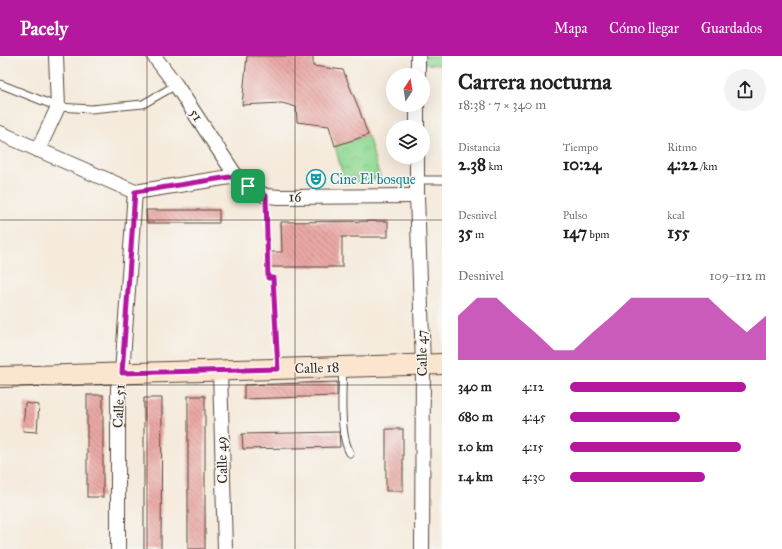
<!DOCTYPE html>
<html lang="es">
<head>
<meta charset="utf-8">
<style>
  :root { --surface:#fff; --page:#f2f2f2; --text:#202124; --muted:#757577; --accent:#b5179e }
  body { margin:0; font-family:"IM FELL Great Primer",serif; background:var(--page); color:var(--text); height:100vh; display:flex; flex-direction:column; font-size:15px; white-space:nowrap }
  * { box-sizing:border-box; margin:0 }
  p { font-size:13px; color:var(--muted) }
  .icon { flex:none; width:22px; height:22px; fill:none; stroke:currentColor; stroke-width:2; stroke-linecap:round; stroke-linejoin:round }
  .map { position:relative; flex:1; overflow:hidden }
  .panel { display:flex; flex-direction:column; background:var(--surface); width:340px }
  .panel>* { flex:none }
  .needle { width:26px; rotate:12deg }
  .buttons { position:absolute; left:386px; top:12px; display:grid; gap:8px }
  .buttons a { display:grid; place-items:center; width:44px; height:44px; border-radius:50%; background:var(--surface); box-shadow:0 4px 16px #0002; font-size:20px }
  .pin { position:absolute; display:grid; place-items:center; width:34px; height:34px; color:#fff; margin:-17px; border-radius:8px; box-shadow:0 2px 6px #0006 }
  .round { display:grid; place-items:center; flex:none; width:42px; height:42px; border-radius:21px; background:var(--page) }
  .head { display:flex; align-items:center; justify-content:space-between; height:68px; padding:0 16px }
  h1 { font-size:22px; font-weight:700; line-height:30px }
  .figures { display:grid; grid-template-columns:repeat(3,1fr); gap:6px; height:68px; padding:4px 16px }
  .figures div { display:grid; align-content:center }
  .figures b { font-size:17px; font-weight:700 }
  .figures small { font-size:11px; font-weight:400 }
  .figures p { font-size:11px }
  .chart { height:112px; padding:8px 16px }
  .chart p { display:flex; justify-content:space-between }
  .chart svg { width:100%; height:72px; margin-top:4px; fill:var(--accent); opacity:.7 }
  ul { padding:0 16px; list-style:none; font-size:13px }
  li { display:grid; grid-template-columns:64px 48px 1fr; align-items:center; height:30px }
  li i { height:10px; border-radius:5px; background:var(--accent) }
  header { display:flex; align-items:center; gap:24px; box-sizing:border-box; height:56px; padding:0 20px; background:var(--accent); color:#fff }
  header strong { font-size:19px }
  nav { display:flex; gap:22px; margin-inline-start:auto; font-size:14px }
  main { display:flex; flex:1; min-height:0 }
  .map>svg:first-child { display:block }
</style>
</head>
<body>
<header>
<strong>Pacely</strong>
<nav><a>Mapa</a><a>Cómo llegar</a><a>Guardados</a></nav>
</header>
<main>
<div class="map">
<svg width="442" height="493" viewBox="0 0 442 493">
  <defs>
    <pattern id="park-crowns" width="20" height="18" patternUnits="userSpaceOnUse"><rect width="20" height="18" fill="#93da94"/><path d="M2 6a3 3 0 1 1 6 0M12 15a3 3 0 1 1 6 0" fill="none" stroke="#80bb7f"/></pattern>
    <pattern id="building-back-hatch" width="6" height="6" patternUnits="userSpaceOnUse"><rect width="6" height="6" fill="#e9a8a5"/><path d="M-1 5l2 2M0 0l6 6M5-1l2 2" fill="none" stroke="#be8986"/></pattern>
  </defs>
  <rect width="100%" height="100%" fill="#f6f6f2"/>
  <filter id="ink" filterUnits="userSpaceOnUse"><feTurbulence type="fractalNoise" baseFrequency=".025" numOctaves="2"/><feDisplacementMap in="SourceGraphic" scale="8" xChannelSelector="R" yChannelSelector="G"/><feConvolveMatrix kernelMatrix="1 2 1 2 8 2 1 2 1" color-interpolation-filters="sRGB"/></filter>
  <filter id="wash" filterUnits="userSpaceOnUse"><feTurbulence type="fractalNoise" baseFrequency=".012" numOctaves="4" result="noise"/><feDisplacementMap in="SourceGraphic" scale="16" xChannelSelector="R" yChannelSelector="G"/><feGaussianBlur stdDeviation="0.9" result="paint"/><feColorMatrix in="noise" values="0 0 0 0 0 0 0 0 0 0 0 0 0 0 0 0 0 1.4 0 .05"/><feComposite in="paint" operator="in"/></filter>
  <g filter="url(#wash)">
    <rect width="100%" height="100%" fill="#f5eadb"/>
    <polygon fill="#93da94" stroke="#678259" points="424,0 442,0 442,9 425,8"/>
    <polygon fill="url(#park-crowns)" stroke="#678259" points="368,79 380,122 345,128 335,90"/>
    <g id="blocks">
      <g fill="url(#building-back-hatch)">
        <polygon points="247,0 313,0 313,10 343,14 359,53 368,79 335,90 329,70 297,66 296,51 282,47 242,49"/>
        <polygon points="146,154 219,154 219,167 147,167"/>
        <polygon points="388,165 388,181 342,181 342,211 270,211 270,196 282,196 281,166"/>
        <polygon points="337,326 337,340 244,343 244,329"/>
        <rect x="87" y="339" width="16" height="102"/>
        <rect x="188" y="340" width="17" height="153"/>
        <polygon points="144,342 162,342 161,493 144,493"/>
        <polygon points="25,347 39,349 37,376 23,375"/>
        <rect x="386" y="373" width="17" height="62"/>
        <polygon points="339,376 340,391 243,393 242,378"/>
      </g>
    </g>
  </g>
  <g filter="url(#ink)">
    <use href="#blocks" fill-opacity="0" stroke="#57473a" stroke-width="1"/>
    <g fill="none" stroke-linecap="round" stroke-linejoin="round">
      <g stroke="#57473a" stroke-width="9">
        <g id="lane">
          <polyline points="0,28 58,51 91,53 143,48 176,29"/>
          <polyline points="417,124 442,124"/>
          <path d="M 343,311 C 342,334 339,378 350,397"/>
        </g>
      </g>
      <g stroke="#57473a" stroke-width="16">
        <g id="street">
          <polyline points="154,0 176,29 236,120 248,130 266,140 280,141 417,140"/>
          <polyline points="418,19 418,0"/>
          <polyline points="417,71 417,49"/>
          <polyline points="0,77 135,136 236,120"/>
          <polyline points="38,94 58,51 56,0"/>
          <polyline points="417,101 417,140 423,309 422,493"/>
          <polyline points="220,315 225,493"/>
          <polyline points="118,493 118,332 122,317 135,136"/>
        </g>
      </g>
      <g stroke="#57473a" stroke-width="22">
        <polyline id="secondary" points="0,321 442,308"/>
      </g>
      <polyline stroke="#57473a" stroke-width="2.5" stroke-dasharray="1 3" stroke-linecap="butt" points="266,151 267,222 273,222 278,299"/>
      <use href="#lane" stroke="#fff" stroke-width="7"/>
      <use href="#street" stroke="#fff" stroke-width="14"/>
      <use href="#secondary" stroke="#fbe5cf" stroke-width="20"/>
    </g>
  </g>
  <g fill="none" stroke-linecap="round" stroke-linejoin="round" filter="url(#ink)">
    <g stroke="#fff" stroke-width="8">
      <polygon id="route" points="236,120 248,130 266,140 268,222 273,222 278,313 122,317 135,136"/>
    </g>
    <use href="#route" stroke="#b5179e" stroke-width="5"/>
  </g>
  <path fill="none" stroke="#3b2a1e" stroke-width="1" stroke-opacity="0.55" d="M 147,0 L 147,493M 295,0 L 295,493M 0,164 L 442,164M 0,329 L 442,329"/>
  <defs>
    <g id="theatre-ring" transform="scale(1)"><circle r="9.5" fill="#f6f6f2" stroke="#0f9aa8" stroke-width="1.5"/><path d="M-5-5.5Q0-4 5-5.5V0Q5 5 0 6Q-5 5-5 0ZM-3.3-2.5H-1v1.5H-3.3ZM1-2.5H3.3v1.5H1ZM-2.8 1Q0 5.5 2.8 1Z" fill="#0f9aa8"/></g>
  </defs>
  <g fill-rule="evenodd">
    <use href="#theatre-ring" x="316" y="123"/>
  </g>
  <g text-anchor="middle" dominant-baseline="central" stroke-width="3" stroke-linejoin="round" paint-order="stroke">
    <g font-size="14" fill="#3b2a1e" stroke="#f6f6f2">
      <text transform="translate(196 59) rotate(57)">51</text>
      <text transform="translate(295 141) rotate(-1)">16</text>
      <text transform="translate(422 297) rotate(-91)">Calle 47</text>
      <text transform="translate(317 312) rotate(-2)">Calle 18</text>
      <text transform="translate(119 350) rotate(-87)">Calle 51</text>
      <text transform="translate(222 404) rotate(-92)">Calle 49</text>
    </g>
    <g font-size="14" fill="#0d838f" stroke="#f6f6f2" text-anchor="start">
      <text x="330" y="123">Cine El bosque</text>
    </g>
  </g>
</svg>
<div class="buttons">
<a><svg class="needle" viewBox="-14 -14 28 28"><path d="M0-13l5 13h-10z" fill="#e53935"/><path d="M0 13l5-13h-10z" fill="#757577"/></svg></a>
<a><svg class="icon" aria-label="layers" viewBox="0 0 24 24"><path d="M12 4l9 5-9 5-9-5zM3 14l9 5 9-5"/></svg></a>
</div>
<div class="pin" style="left:248px;top:130px;background:#1e9e55"><svg class="icon" aria-label="arrive" viewBox="0 0 24 24"><path d="M6 21V4h12l-3 4 3 4H6"/></svg></div>
</div>
<section class="panel">
<div class="head"><div><h1>Carrera nocturna</h1><p>18:38 · 7 × 340 m</p></div><a class="round"><svg class="icon" aria-label="share" viewBox="0 0 24 24"><path d="M12 15V3M7 8l5-5 5 5M5 13v7h14v-7"/></svg></a></div>
<div class="figures">
<div><p>Distancia</p><b>2.38<small> km</small></b></div>
<div><p>Tiempo</p><b>10:24</b></div>
<div><p>Ritmo</p><b>4:22<small> /km</small></b></div>
</div>
<div class="figures">
<div><p>Desnivel</p><b>35<small> m</small></b></div>
<div><p>Pulso</p><b>147<small> bpm</small></b></div>
<div><p>kcal</p><b>155</b></div>
</div>
<div class="chart"><p><span>Desnivel</span>109–112 m</p>
<svg viewBox="0 0 160 44" preserveAspectRatio="none"><path d="M0 44V17L10 6L20 6L30 17L40 27L50 38L60 38L70 27L80 17L90 6L100 6L110 6L120 6L130 6L140 17L150 27L160 17V44z"/></svg>
</div>
<ul>
<li><b>340 m</b>4:12<i style="width:90%"></i></li>
<li><b>680 m</b>4:45<i style="width:56%"></i></li>
<li><b>1.0 km</b>4:15<i style="width:87%"></i></li>
<li><b>1.4 km</b>4:30<i style="width:69%"></i></li>
</ul>
</section>
</main>
</body>
</html>
